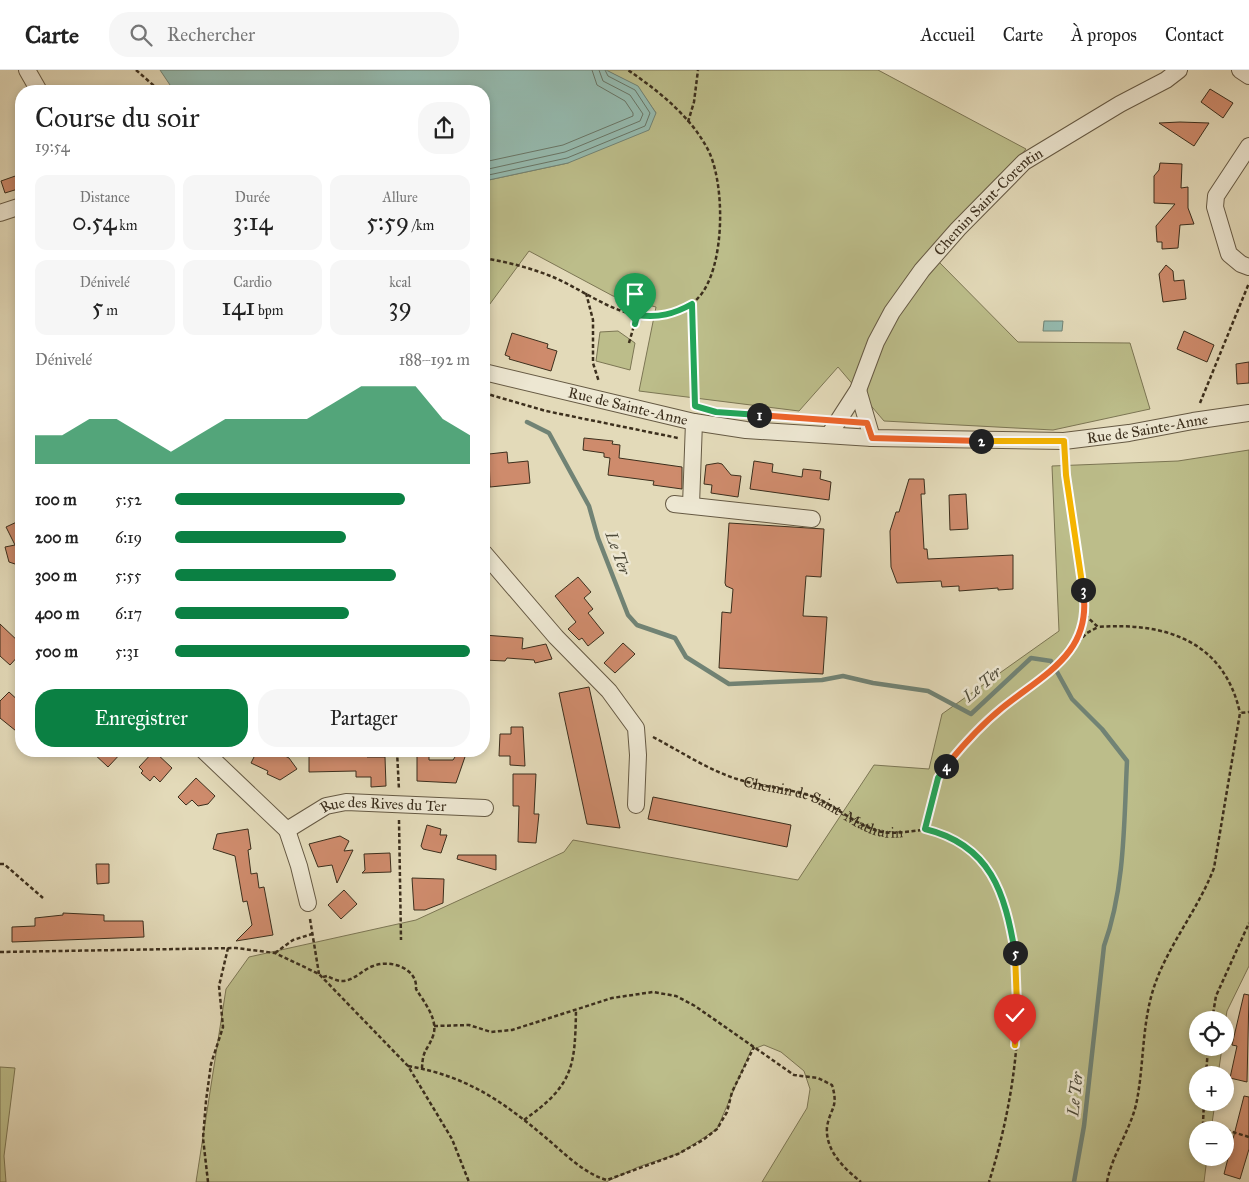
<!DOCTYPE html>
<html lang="fr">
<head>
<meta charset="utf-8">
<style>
  :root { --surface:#fff; --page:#f6f6f6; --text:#222; --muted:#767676; --line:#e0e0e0; --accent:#0b8043 }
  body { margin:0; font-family:"IM FELL Great Primer",serif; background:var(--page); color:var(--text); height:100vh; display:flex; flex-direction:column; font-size:19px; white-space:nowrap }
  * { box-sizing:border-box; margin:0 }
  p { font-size:16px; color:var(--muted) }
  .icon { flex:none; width:28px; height:28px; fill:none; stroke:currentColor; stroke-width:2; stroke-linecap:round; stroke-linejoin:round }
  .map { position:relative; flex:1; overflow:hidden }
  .drawer { position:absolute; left:15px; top:15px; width:475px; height:672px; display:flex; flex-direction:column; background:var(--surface); border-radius:20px; box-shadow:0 2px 8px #0003 }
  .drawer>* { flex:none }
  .controls { position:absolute; left:1189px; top:941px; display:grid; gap:10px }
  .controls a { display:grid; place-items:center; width:45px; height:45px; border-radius:50%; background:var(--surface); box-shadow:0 2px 8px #0003; font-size:25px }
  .pin { position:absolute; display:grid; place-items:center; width:42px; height:42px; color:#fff; margin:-51px -21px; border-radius:50% 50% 50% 0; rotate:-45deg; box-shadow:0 0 5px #0007 }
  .pin .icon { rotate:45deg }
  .km { position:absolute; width:25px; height:25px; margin:-12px; border-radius:50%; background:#222; color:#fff; font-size:14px; line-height:25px; text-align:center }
  .round { display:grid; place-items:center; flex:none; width:52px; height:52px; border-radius:20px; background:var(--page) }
  .headline { display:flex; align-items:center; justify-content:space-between; height:85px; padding:0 20px }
  h1 { font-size:28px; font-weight:600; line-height:38px }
  .figures { display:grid; grid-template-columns:repeat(3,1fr); gap:8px; height:85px; padding:5px 20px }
  .figures div { display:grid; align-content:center; border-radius:12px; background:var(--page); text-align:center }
  .figures b { font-size:25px; font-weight:600 }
  .figures small { font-size:14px; font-weight:400 }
  .figures p { font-size:14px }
  .chart { height:140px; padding:10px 20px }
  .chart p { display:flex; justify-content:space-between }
  .chart svg { width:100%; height:90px; margin-top:5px; fill:var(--accent); opacity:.7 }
  .button { display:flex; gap:10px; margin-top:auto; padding:10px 20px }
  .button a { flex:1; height:58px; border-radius:20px; background:var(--accent); color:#fff; font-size:20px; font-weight:600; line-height:58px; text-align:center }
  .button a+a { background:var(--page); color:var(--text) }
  ul { padding:0 20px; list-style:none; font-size:16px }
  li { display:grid; grid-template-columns:80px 60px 1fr; align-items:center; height:38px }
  li i { height:12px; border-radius:6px; background:var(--accent) }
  header { display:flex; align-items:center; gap:30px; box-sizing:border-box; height:70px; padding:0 25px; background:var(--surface); border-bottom:1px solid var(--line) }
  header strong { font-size:24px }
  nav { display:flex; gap:28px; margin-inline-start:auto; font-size:18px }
  .search { width:350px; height:45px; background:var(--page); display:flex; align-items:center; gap:12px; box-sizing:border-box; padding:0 18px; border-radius:20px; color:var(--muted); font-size:19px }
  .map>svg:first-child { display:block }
</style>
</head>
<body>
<header>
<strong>Carte</strong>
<div class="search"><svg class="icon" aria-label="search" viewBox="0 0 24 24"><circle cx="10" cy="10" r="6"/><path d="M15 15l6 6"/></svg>Rechercher</div>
<nav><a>Accueil</a><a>Carte</a><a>À propos</a><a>Contact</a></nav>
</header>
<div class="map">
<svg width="1249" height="1112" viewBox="0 0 1249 1112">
  <rect width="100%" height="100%" fill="#e3dab9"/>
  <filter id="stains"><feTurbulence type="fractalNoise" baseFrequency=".004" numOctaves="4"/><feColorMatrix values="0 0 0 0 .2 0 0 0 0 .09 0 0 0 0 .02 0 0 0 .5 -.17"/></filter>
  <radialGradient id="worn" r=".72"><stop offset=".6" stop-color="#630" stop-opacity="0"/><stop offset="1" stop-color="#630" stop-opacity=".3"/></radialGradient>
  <g fill="#bcbd8a" stroke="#7c7654">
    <polygon points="606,0 878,0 1026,79 939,192 1018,272 1130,273 1150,339 1053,360 884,351 838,297 799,341 639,321 656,237 613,226 529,181 484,242 484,111 568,93 656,43 638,17"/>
    <polygon points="618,261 635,273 630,300 596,291 600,262"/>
    <polygon points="1249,380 1249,896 1227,941 1225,953 1225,950 1198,950 1198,978 1222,978 1218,1005 1198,1005 1198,1032 1215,1033 1211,1060 1198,1060 1198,1088 1207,1088 1204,1112 762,1112 807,1038 810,1019 804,1001 781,982 764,975 751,980 717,1059 680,1083 638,1097 606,1112 196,1112 226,919 249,887 416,850 564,782 573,770 798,810 874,695 929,699 942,644 1059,561 1052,396 1178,391"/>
    <polygon points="0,997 15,998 4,1086 6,1112 0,1112"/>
  </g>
  <g fill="#95bbb0" stroke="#718375">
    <polygon points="160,0 606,0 638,16 656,43 649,60 568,93 484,111 484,21 174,21"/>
    <polygon points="1044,251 1063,251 1062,261 1043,261"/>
  </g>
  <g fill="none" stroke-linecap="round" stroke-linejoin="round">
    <g stroke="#687566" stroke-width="1">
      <polyline points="484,92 563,75 633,46 633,43 625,31 597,15 592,0"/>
      <polyline points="484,100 565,82 640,51 643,44 630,25 603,11 599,0"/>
      <polyline points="484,106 567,88 645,56 650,43 635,20 608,6 605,0"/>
    </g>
    <path stroke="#718375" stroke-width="4.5" d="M 527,352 L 549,363 L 589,436 L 598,468 L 628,545 L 637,555 L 675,568 L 686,587 L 729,614 L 822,610 L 843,606 L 873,613 L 928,621 L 971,644 L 1031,588 L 1051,591 L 1072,629 L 1102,659 L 1127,691 C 1124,752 1125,818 1104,876 L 1084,1056 L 1074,1112"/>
  </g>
  <g fill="#ce8b6c" stroke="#3c2f1d">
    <polygon points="1210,19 1233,33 1223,48 1201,32"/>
    <polygon points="1159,53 1180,52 1209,53 1194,76"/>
    <polygon points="1160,93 1182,94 1181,118 1188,117 1188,138 1194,154 1180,155 1178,178 1162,179 1162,172 1157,172 1156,156 1175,134 1154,133 1154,106 1159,100"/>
    <polygon points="21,104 21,118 5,123 1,111"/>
    <polygon points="1166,195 1173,201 1174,211 1184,210 1186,229 1163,232 1159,204"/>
    <polygon points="1184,261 1214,275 1207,292 1177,279"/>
    <polygon points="512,263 548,274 547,278 557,281 551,301 509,289 510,287 505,285"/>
    <polygon points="1249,292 1249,313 1237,314 1236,294"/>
    <polygon points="584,368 613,371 612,374 620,375 619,388 682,397 682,419 653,415 654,411 608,405 610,388 604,387 604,383 583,380"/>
    <polygon points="507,382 508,393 528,391 530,413 490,417 489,384"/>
    <polygon points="754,391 773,394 772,402 802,407 803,399 821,401 820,409 831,412 829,430 750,419"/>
    <polygon points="718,393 722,394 731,405 741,406 738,427 711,423 712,415 704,414 706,395"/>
    <polygon points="909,409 924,409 925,424 921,424 924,479 927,479 928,489 1013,485 1013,519 998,520 998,518 959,521 959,516 942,517 941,511 897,513 891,497 890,461 896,442 899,442"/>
    <polygon points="966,424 968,459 950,460 949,425"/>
    <polygon points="21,450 21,496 9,492 5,477 15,475 6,457"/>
    <polygon points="729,453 824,459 821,507 806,506 803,546 827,547 823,604 719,598 722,542 731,543 733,519 726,516 725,513"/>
    <polygon points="578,507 591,522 584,528 593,539 588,543 604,563 588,576 582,568 579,570 568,559 576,552 555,526"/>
    <polygon points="0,554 21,574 21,583 10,595 0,586"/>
    <polygon points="484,565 523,568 522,579 546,574 552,589 535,593 534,590 507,588 505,591 484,590"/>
    <polygon points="623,573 635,584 615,603 604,593"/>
    <polygon points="589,617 595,644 620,758 587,754 559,623"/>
    <polygon points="9,622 21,633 21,665 0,648 0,631"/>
    <polygon points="511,657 523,657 525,696 510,695 510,686 499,686 500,664 511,664"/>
    <polygon points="91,681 123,681 108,697"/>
    <polygon points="154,681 172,698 160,712 154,706 150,711 141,703 143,701 139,697"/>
    <polygon points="257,681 266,685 268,681 275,681 289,688 297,699 280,710 267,704 268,701 251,693"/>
    <polygon points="367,681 367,687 385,687 386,716 371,717 371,707 356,707 356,701 309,702 309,684"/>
    <polygon points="459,681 467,681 456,713 417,711 417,686 429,686 429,690 453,690"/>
    <polygon points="513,704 536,704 534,744 539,744 536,773 518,772 519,736 513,736"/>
    <polygon points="196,708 215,726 208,734 198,736 192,730 186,735 178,727"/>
    <polygon points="653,727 791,755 787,777 648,749"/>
    <polygon points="427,755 441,759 440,765 447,765 441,783 423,779 421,776"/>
    <polygon points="248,759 251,779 248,780 251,804 257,803 259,818 264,817 273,865 236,871 252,855 247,831 243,832 235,786 213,779 217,764"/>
    <polygon points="340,766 349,771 344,781 353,780 337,813 332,795 318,797 309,774"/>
    <polygon points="390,783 391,802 362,803 365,800 364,784"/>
    <polygon points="458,785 496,785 496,800 457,789"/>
    <polygon points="96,794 109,794 109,813 97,814"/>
    <polygon points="412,808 444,809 443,833 425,840 414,840"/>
    <polygon points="344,820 357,834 341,849 328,835"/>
    <polygon points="63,843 104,845 104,851 143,851 144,867 12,872 12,857 35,856 35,848 63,845"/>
    <polygon points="1244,924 1249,925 1247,1012 1230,1008 1237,976 1232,975"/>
    <polygon points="1244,1026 1249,1027 1249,1079 1240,1109 1224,1104"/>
  </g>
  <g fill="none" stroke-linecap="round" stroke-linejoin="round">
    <g stroke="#665a44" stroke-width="18">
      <g id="minor">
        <polyline points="27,0 39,21"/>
        <polyline points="1240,0 1249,6"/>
        <polyline points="1249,76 1216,126 1215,137 1229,184 1241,194 1249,197"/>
        <polyline points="0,143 21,136"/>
        <path id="s2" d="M 484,302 L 694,352 L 746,360 L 872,368 L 1064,371 L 1129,363 L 1193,351 L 1249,343"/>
        <polyline points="858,320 872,368"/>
        <path id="s3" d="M 829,365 L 858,320 L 876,272 L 892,242 L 922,200 L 958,159 L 1024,92 L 1120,34 L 1166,10 L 1179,0"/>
        <polyline points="674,434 812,449"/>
        <polyline points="691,435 694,352"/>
        <polyline points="484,483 556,567 609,621 636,658 638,685 636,735"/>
        <path id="s4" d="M 204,681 L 287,760 L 326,736 L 346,732 L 485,738"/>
        <polyline points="287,760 299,796 308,833"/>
      </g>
    </g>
    <g stroke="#3c2f1d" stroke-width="2.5" stroke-dasharray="4 2.5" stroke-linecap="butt">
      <polyline points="136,0 160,21"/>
      <polyline points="688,52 694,32 698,0"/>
      <path d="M 484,188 C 507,192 531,198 553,207 C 586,221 620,250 658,246 C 672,245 688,239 698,228 C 726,199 726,109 706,76 C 688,44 657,20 628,0"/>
      <polyline points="586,223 593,250 593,293 599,312"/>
      <polyline points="692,234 695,337"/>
      <polyline points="629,273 637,245"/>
      <polyline points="484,323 546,341 678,368"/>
      <polyline points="1200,333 1249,213"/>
      <path d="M 1085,545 L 1098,557 C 1164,552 1224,570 1240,643"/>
      <polyline points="1078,572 1087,563 1098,557"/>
      <path id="s1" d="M 653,667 C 680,681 708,700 737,709 C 761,717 787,718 811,726 C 835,735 854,754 878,761 C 893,765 908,761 923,760 C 938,759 959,770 971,779 C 986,790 992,806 999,823 C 1003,833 1008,844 1010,855 C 1028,937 1014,1033 989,1112"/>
      <polyline points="397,681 399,720"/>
      <polyline points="399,750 401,870"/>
      <path d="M 925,759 C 930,741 932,717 942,701 C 963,667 999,640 1030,616 C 1046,604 1067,592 1077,573 C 1084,559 1085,543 1084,528 L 1065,385"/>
      <polyline points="0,794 4,794 43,828"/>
      <polyline points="310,849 319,904"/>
      <polyline points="0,882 236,878 275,883 319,904 408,996 452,1069 469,1112"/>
      <polyline points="275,883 293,870 312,864"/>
      <path d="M 323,907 L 327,906 C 331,908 337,911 342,911 C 354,911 362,900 373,896 C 390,889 418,898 416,919 C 424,932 439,950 433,966 C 427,982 423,978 422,998"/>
      <polyline points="1212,950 1216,926 1249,853"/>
      <path d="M 434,956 L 469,955 L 491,962 L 512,960 L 612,928 L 653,922 L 676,926 L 695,936 L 794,1005 L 818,1008 L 832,1015 C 839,1038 830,1038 827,1057 C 825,1081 845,1099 861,1112"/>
      <path d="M 408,996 C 466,1006 501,1030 545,1067 C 563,1082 584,1104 607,1110 L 678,1084 L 703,1070 L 717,1059 L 727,1042 L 732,1022 L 754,977"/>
      <polyline points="1206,1005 1208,978"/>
      <polyline points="1204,1032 1203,1053 1249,1067"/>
      <path d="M 524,1050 C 573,1015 575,998 576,940"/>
      <polyline points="208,1112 203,1068 206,1031 211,994 223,957 219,916 228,878"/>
      <path d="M 1107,1112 C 1112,1084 1132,1058 1137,1030 C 1144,993 1142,953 1154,917 C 1168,875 1198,840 1214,798 L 1240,643 L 1249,642"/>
    </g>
    <use href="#minor" stroke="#ede7d2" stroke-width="16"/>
  </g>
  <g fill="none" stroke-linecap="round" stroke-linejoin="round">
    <g stroke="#fff" stroke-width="10">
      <path id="split-1" d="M 635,254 L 637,245 C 659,248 674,244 692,234 L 695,336 L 716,342 L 759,345"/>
    </g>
    <g stroke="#fff" stroke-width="10">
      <polyline id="split-2" points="759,345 867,353 872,368 981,371"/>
    </g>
    <g stroke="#fff" stroke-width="10">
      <polyline id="split-3" points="981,371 1064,371 1066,405 1083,520"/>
    </g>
    <g stroke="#fff" stroke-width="10">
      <path id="split-4" d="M 946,696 C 963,675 981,655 1002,638 C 1044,604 1093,583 1083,520"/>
    </g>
    <g stroke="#fff" stroke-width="10">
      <path id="split-5" d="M 946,696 L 938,708 L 925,759 C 991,775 1005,823 1015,883"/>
    </g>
    <g stroke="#fff" stroke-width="10">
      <polyline id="split-6" points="1015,883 1017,936 1015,975"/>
    </g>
    <use href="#split-1" stroke="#22a559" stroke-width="6"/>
    <use href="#split-2" stroke="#f0652b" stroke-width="6"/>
    <use href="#split-3" stroke="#f5b400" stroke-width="6"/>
    <use href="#split-4" stroke="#f0652b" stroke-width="6"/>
    <use href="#split-5" stroke="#22a559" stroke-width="6"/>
    <use href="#split-6" stroke="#f5b400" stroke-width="6"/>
  </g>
  <g text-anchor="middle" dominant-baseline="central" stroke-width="5" stroke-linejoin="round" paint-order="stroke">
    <g font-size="15" fill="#3c2f1d" stroke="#ede7d2">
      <text stroke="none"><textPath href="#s3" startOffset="286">Chemin Saint-Corentin</textPath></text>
      <text stroke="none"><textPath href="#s2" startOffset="148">Rue de Sainte-Anne</textPath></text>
      <text stroke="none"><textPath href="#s2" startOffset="671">Rue de Sainte-Anne</textPath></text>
      <text stroke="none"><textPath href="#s1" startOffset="186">Chemin de Saint-Mathurin</textPath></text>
      <text stroke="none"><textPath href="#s4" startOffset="218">Rue des Rives du Ter</textPath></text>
    </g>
    <g font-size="16" font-style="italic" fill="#4e4b3a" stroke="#ede7d2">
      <text transform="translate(618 483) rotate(70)">Le Ter</text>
      <text transform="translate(982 614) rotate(-41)">Le Ter</text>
      <text transform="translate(1075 1024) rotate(-84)">Le Ter</text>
    </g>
  </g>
  <rect width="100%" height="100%" filter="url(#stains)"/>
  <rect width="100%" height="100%" fill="url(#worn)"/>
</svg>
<div class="controls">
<a><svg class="icon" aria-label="locate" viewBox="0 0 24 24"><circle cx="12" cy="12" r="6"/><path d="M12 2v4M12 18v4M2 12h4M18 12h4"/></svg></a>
<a>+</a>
<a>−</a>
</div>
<div class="pin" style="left:635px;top:254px;background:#1e9e55"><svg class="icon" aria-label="arrive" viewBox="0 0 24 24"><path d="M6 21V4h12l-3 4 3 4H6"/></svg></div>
<div class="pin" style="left:1015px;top:975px;background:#d93025"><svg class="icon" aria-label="check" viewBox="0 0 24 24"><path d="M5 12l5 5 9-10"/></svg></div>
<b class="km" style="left:759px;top:345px">1</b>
<b class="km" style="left:981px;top:371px">2</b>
<b class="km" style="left:1083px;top:520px">3</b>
<b class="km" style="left:946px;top:696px">4</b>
<b class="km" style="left:1015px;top:883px">5</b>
<section class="drawer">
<div class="headline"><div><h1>Course du soir</h1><p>19:54</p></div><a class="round"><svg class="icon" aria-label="share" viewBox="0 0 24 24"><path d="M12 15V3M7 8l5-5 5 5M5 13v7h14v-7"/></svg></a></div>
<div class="figures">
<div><p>Distance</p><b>0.54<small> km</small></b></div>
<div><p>Durée</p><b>3:14</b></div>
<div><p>Allure</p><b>5:59<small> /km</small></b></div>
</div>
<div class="figures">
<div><p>Dénivelé</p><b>5<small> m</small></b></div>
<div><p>Cardio</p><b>141<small> bpm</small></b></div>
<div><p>kcal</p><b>39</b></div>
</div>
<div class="chart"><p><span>Dénivelé</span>188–192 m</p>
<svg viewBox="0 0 160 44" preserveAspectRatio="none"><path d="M0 44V30L10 30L20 22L30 22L40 30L50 38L60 30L70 22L80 22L90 22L100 22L110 14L120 6L130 6L140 6L150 22L160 30V44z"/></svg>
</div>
<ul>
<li><b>100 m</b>5:52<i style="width:78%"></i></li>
<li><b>200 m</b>6:19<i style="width:58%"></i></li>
<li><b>300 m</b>5:55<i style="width:75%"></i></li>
<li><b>400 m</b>6:17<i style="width:59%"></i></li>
<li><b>500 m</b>5:31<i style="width:100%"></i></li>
</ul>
<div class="button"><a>Enregistrer</a><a>Partager</a></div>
</section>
</div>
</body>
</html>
